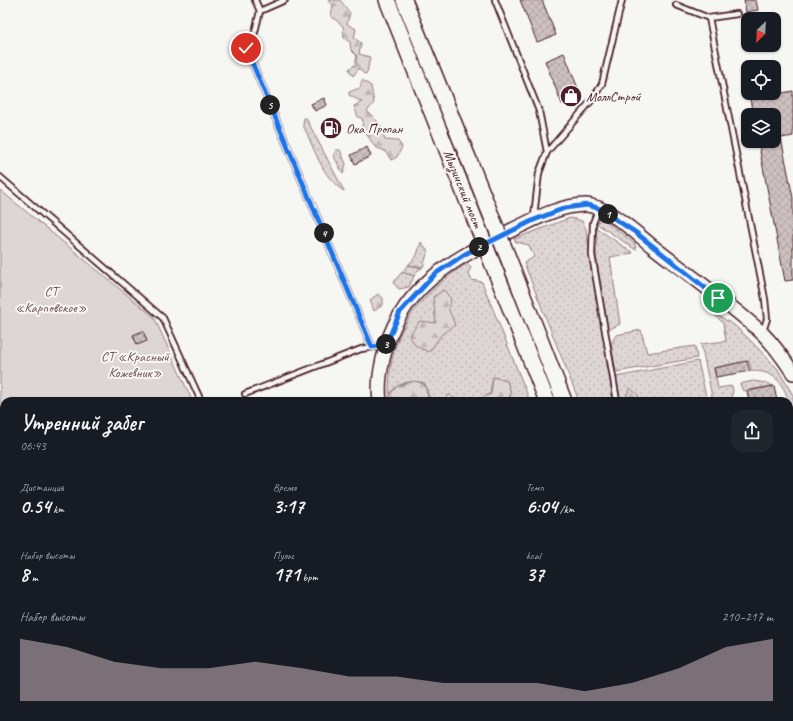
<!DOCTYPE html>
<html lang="ru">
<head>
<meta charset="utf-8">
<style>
  :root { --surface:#171b24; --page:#20242c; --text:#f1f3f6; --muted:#9ea1a6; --accent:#a6949b }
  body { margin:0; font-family:Caveat,sans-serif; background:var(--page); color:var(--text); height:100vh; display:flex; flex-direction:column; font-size:15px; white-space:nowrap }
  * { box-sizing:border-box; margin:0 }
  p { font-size:13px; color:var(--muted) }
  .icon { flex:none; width:22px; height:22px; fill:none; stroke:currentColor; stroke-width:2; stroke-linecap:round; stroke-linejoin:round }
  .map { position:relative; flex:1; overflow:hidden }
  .drawer { position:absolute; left:0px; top:397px; width:793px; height:324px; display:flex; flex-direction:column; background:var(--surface); border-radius:12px 12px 0 0; box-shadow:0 1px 3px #0004 }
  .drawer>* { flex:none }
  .needle { width:26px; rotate:204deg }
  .tools { position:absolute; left:741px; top:12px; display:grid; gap:8px }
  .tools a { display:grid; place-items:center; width:40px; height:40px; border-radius:8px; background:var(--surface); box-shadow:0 1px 3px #0004; font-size:20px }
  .pin { position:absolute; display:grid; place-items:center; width:34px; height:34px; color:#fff; margin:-17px; border:2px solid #fff; border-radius:50%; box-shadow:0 1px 4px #0007 }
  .km { position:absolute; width:20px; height:20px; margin:-10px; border-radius:50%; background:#222; color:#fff; font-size:11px; line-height:20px; text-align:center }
  .round { display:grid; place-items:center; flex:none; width:42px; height:42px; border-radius:12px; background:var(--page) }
  .overview { display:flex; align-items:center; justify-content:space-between; height:68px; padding:0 20px }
  h1 { font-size:22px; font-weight:700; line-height:30px }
  .figures { display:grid; grid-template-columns:repeat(3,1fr); gap:6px; height:68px; padding:4px 20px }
  .figures div { display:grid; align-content:center }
  .figures b { font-size:20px; font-weight:700 }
  .figures small { font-size:11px; font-weight:400 }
  .figures p { font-size:11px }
  .chart { height:112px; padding:8px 20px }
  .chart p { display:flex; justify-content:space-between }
  .chart svg { width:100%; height:72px; margin-top:4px; fill:var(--accent); opacity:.7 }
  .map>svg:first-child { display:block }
</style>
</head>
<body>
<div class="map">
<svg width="793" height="721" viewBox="0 0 793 721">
  <defs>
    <pattern id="grass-dots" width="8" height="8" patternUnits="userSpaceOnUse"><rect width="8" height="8" fill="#ddd6d5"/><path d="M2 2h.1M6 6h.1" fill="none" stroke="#bfb7b7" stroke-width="1.8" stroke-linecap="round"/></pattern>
    <pattern id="forest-firs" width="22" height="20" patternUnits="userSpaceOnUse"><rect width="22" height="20" fill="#ddd6d5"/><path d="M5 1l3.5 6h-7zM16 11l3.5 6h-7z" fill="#bfb7b7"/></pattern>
    <pattern id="building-cross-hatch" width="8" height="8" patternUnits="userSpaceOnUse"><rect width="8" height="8" fill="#ccc1c0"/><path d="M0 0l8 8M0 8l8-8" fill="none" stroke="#b1a5a5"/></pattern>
  </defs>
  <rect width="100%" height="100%" fill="#f6f6f2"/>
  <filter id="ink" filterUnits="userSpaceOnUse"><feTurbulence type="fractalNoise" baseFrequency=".025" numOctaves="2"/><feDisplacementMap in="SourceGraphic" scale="8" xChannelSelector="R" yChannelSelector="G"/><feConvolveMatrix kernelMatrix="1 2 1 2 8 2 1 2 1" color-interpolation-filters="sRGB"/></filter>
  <g filter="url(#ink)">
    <g fill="url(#grass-dots)" stroke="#947a80">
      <path d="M 304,118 L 306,118 L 344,191 C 322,178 314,147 303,125 Z"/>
      <polygon points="336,150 340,150 346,164 343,174 334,156"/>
      <polygon points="570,218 582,221 586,229 613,401 579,401 524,263 534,257 529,245 516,242 514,239"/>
      <polygon points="601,220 606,221 635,244 636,250 596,223"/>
      <polygon points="595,227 633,253 610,257 620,324 608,330 596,255"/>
      <polygon points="421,242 428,251 423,267 409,265 422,268 417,271 414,276 402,272 417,255"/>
      <path d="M 467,263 L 471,268 L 468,273 L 472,280 L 482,282 L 530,401 L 509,401 L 511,394 L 507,381 L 493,377 L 490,394 L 482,398 L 482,401 L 456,401 L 456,399 L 448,395 L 444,401 L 427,401 L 429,397 L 425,383 C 410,379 399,383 389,394 C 388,332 418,296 467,263 Z"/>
      <polygon points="402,272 414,276 409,287 399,289 393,283"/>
      <path d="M 712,312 L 734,325 L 748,338 L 777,368 L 793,395 L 793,417 C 786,393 783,371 752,371 L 749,361 L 714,368 L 718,388 L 732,386 L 733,391 L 730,401 L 713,401 L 701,344 L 726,341 L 723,323 Z"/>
      <polygon points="641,330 647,353 695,346 697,358 616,372 611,344 616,335"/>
      <polygon points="698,361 707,401 621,401 616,377"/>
      <polygon points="753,381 766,383 773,386 743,391 740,384"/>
      <polygon points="789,499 793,508 793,642 789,621"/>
      <polygon points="738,717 782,717 780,721 740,721"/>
    </g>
    <g fill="url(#forest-firs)" stroke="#947a80">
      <polygon points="328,0 340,0 350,13 347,24 356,29 354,38 361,43 359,54 370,57 367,73 364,74 359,68 353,76 349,69 355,65 357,56 351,50 350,42 344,38 343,26 331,16 333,5"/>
      <polygon points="362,80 371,86 374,103 367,111 380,124 385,140 398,141 402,147 397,157 391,160 385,151 375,147 362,127 363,119 358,117 354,106 362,102 349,95 349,92 360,88"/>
      <polygon points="444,290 451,299 449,310 455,325 442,334 429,352 416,346 409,336 420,321 436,323 433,297"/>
      <polygon points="378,294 383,298 383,305 374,311 370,300"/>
      <polygon points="493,377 507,381 511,393 508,401 482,401 482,398 491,394"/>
      <polygon points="415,381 424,384 428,397 426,401 390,401 389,396 397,386"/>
      <polygon points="630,388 638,395 639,401 624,401"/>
      <polygon points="463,717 471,719 474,717 583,717 583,721 455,721"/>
    </g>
    <polygon fill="#ddd6d5" stroke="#947a80" points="0,190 154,317 191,398 189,401 4,401 4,554 0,556"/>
    <g fill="url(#building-cross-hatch)" stroke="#4a1f2b">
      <polygon points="520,0 542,0 556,35 537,42"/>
      <polygon points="744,0 756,0 758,10 746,12"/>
      <polygon points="564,53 581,96 562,104 545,61"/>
      <polygon points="793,91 793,136 781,138 793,198 793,280 785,281 758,141 774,141 774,115 753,115 750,99"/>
      <polygon points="324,98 327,105 315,111 311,104"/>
      <polygon points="367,147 371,156 355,164 351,155"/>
      <polygon points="143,331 147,341 137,345 133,335"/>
      <polygon points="747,361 750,371 716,377 714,368"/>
      <polygon points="774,386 777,401 749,401 747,391"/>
    </g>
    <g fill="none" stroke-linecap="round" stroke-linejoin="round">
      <g stroke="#4a1f2b" stroke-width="8">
        <g id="lane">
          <polyline points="255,0 260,11 255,32 246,48 372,347"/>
          <polyline points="495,0 539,111 547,152 539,173 534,216"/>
          <polyline points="676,5 709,18 737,14"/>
          <polyline points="260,11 285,0"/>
          <polyline points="709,18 765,299 767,319 763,331"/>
          <polyline points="547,152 592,100 602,84 622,0"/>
          <polyline points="0,177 163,318 201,401"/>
          <polyline points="598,210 593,223 592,255 617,401"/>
          <polyline points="245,394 361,349 386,345"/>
          <polyline points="475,717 476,721"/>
          <polyline points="627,721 631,719 630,717"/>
        </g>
      </g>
      <g stroke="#4a1f2b" stroke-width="12">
        <g id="street">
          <polyline points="157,717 158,721"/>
          <polyline points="285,717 286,721"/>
          <polyline points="507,717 508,721"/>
        </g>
      </g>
      <g stroke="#4a1f2b" stroke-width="16">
        <g id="secondary">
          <path d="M 380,401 C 378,388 380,372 383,359 C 398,288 452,260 512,230 C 535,219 560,205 586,205 C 590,205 595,207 598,208 C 618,216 636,233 652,246 C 689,275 728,302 762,333 C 774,345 784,359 793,373"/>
          <polyline points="593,717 594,721"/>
        </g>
      </g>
      <g stroke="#4a1f2b" stroke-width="18">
        <g id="primary">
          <polyline points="387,0 453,165"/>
          <polyline points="404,0 469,160"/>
          <polyline points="513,270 564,401"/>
          <polyline points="497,275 547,401"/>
          <polyline points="674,717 676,721"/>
          <polyline points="691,717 692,721"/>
        </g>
      </g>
      <use href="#lane" stroke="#f6f6f2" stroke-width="4.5"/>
      <use href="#street" stroke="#f6f6f2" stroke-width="9"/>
      <use href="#secondary" stroke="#f6f6f2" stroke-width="13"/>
      <use href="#primary" stroke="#f6f6f2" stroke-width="15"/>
      <g stroke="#4a1f2b" stroke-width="18" stroke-linecap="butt">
        <g id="primary-bridge">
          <polyline points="469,160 513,270"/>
          <polyline points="453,165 497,275"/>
        </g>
      </g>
      <use href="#primary-bridge" stroke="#f6f6f2" stroke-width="15"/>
    </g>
  </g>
  <g fill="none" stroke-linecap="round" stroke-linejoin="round" filter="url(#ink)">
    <g stroke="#fff" stroke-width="8">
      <polyline id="route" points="246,48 372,347 386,345 400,312 435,274 465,254 534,220 565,208 587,205 598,208 635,232 718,298"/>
    </g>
    <use href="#route" stroke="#1a73e8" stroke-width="5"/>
  </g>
  <defs>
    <g id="shop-disc" transform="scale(1.15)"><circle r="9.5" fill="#4a1f2b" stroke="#f6f6f2"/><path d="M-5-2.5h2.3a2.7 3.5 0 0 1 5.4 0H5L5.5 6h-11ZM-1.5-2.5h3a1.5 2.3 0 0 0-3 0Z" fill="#fff"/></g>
    <g id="fuel-disc" transform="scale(1.15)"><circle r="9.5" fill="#4a1f2b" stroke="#f6f6f2"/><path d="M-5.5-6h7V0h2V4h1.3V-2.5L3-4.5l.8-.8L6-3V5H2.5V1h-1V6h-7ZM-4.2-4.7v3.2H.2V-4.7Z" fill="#fff"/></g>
  </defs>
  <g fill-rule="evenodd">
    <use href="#shop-disc" x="571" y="96"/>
    <use href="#fuel-disc" x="331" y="128"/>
  </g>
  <g text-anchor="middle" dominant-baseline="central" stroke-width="4" stroke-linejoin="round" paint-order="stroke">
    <g font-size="14" fill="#4a1f2b" stroke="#f6f6f2" text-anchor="start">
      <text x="586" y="96">МоллСтрой</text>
      <text x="346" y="128">Ока Пропан</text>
    </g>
    <g font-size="14" fill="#4a1f2b" stroke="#f6f6f2">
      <text transform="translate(463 189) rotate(68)">Мызинский мост</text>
    </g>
    <g font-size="14" fill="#6f4d56" stroke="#f6f6f2">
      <text x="51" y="291">СТ<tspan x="51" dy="16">«Карповское»</tspan></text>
      <text x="135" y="356">СТ «Красный<tspan x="135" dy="16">Кожевник»</tspan></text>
    </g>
  </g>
</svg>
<div class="tools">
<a><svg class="needle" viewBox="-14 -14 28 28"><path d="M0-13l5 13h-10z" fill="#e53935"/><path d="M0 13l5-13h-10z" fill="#9ea1a6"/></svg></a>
<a><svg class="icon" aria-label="locate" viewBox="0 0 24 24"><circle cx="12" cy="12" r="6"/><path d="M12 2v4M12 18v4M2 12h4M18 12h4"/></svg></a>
<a><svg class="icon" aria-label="layers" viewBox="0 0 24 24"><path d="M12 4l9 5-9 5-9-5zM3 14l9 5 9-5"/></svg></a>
</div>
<div class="pin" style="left:718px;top:298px;background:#1e9e55"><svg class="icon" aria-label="arrive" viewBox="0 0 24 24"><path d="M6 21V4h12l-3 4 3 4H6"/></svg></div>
<div class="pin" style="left:246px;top:48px;background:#d93025"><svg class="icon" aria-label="check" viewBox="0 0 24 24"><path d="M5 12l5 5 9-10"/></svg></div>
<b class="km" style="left:608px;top:214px">1</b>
<b class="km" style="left:479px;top:247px">2</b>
<b class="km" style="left:386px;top:344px">3</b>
<b class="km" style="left:324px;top:233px">4</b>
<b class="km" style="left:270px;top:105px">5</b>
<section class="drawer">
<div class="overview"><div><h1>Утренний забег</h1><p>06:43</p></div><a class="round"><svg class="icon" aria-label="share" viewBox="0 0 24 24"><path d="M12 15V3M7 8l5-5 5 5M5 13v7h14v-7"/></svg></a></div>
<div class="figures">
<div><p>Дистанция</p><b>0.54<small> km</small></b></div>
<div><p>Время</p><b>3:17</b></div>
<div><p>Темп</p><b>6:04<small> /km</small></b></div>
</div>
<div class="figures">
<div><p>Набор высоты</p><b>8<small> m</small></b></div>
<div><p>Пульс</p><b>171<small> bpm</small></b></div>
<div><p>kcal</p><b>37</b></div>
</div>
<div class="chart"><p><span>Набор высоты</span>210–217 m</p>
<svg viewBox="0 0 160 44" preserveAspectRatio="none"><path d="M0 44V6L10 11L20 20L30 24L40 24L50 20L60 24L70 29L80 29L90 33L100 33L110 33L120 38L130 33L140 24L150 11L160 6V44z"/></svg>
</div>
</section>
</div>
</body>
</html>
